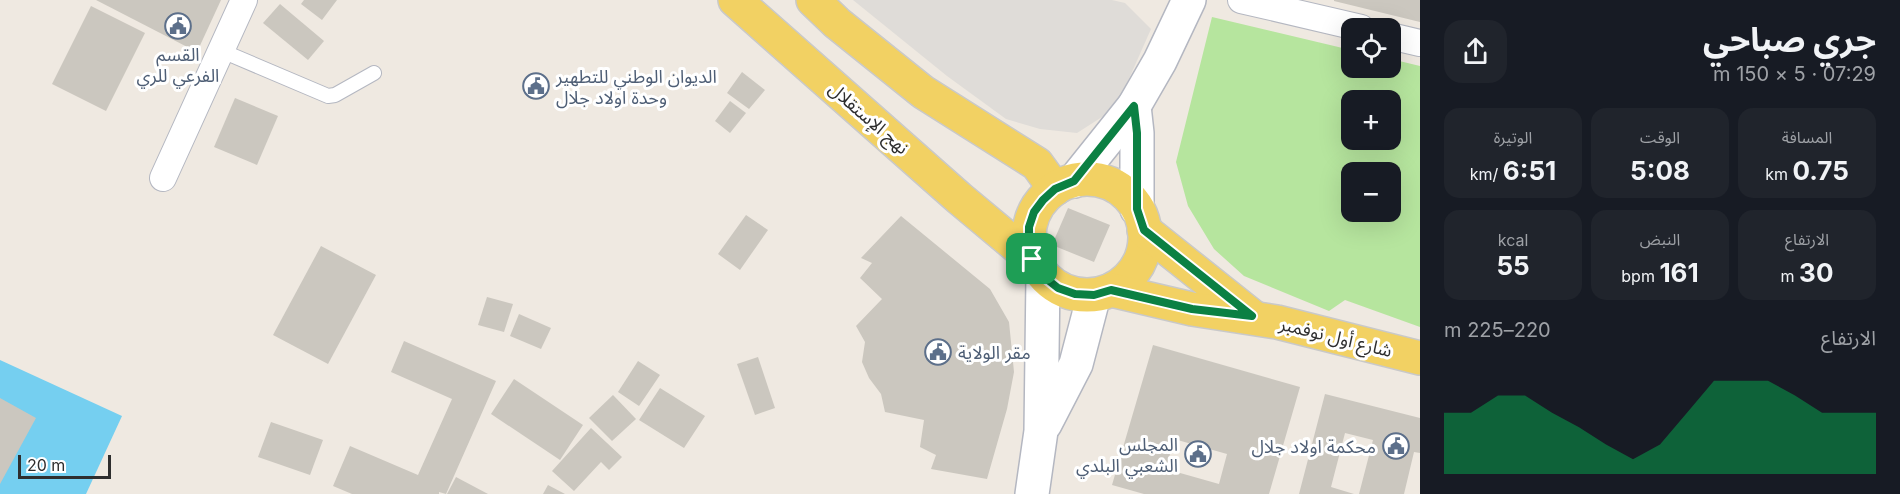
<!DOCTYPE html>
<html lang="ar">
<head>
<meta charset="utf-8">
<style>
  :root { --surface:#171b24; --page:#20242c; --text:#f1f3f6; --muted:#9ea1a6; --accent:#0b8043 }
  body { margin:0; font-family:Inter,"Noto Sans Arabic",sans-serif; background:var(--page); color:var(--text); direction:rtl; height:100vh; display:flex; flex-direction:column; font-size:22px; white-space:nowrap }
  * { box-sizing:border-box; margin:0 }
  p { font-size:20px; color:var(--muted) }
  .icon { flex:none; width:33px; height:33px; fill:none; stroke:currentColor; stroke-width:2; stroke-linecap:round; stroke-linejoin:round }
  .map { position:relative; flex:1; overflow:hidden; direction:ltr }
  .sheet { display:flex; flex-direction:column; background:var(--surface); width:480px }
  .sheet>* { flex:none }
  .fabs { position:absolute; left:1341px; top:18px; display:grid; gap:12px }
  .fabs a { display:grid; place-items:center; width:60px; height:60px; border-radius:12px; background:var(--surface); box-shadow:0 6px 24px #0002; font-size:30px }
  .scale { position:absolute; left:18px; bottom:15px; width:93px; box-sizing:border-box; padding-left:6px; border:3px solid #2e2e2e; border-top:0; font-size:16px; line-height:21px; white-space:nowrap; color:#2e2e2e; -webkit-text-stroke:4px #fff; paint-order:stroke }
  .pin { position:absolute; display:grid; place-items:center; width:51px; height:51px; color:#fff; margin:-26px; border-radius:12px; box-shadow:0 3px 9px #0006 }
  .round { display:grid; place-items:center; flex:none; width:63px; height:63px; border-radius:18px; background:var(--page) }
  .overview { display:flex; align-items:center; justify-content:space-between; height:102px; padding:0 24px }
  h1 { font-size:33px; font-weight:700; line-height:45px }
  .stats { display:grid; grid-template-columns:repeat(3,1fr); gap:9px; height:102px; padding:6px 24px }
  .stats div { display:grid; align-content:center; border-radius:15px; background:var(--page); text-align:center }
  .stats b { font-size:26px; font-weight:700 }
  .stats small { font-size:16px; font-weight:400 }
  .stats p { font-size:16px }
  .chart { height:168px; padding:12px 24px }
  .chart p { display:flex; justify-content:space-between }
  .chart svg { width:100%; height:108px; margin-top:6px; fill:var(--accent); opacity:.7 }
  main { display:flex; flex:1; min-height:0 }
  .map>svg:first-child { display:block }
</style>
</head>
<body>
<main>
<section class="sheet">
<div class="overview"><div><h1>جري صباحي</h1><p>07:29 · 5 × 150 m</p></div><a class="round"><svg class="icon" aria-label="share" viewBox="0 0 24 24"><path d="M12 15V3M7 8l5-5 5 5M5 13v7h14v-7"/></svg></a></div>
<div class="stats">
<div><p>المسافة</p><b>0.75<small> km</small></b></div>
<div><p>الوقت</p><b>5:08</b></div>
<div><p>الوتيرة</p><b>6:51<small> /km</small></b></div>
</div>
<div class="stats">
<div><p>الارتفاع</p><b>30<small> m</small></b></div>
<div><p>النبض</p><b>161<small> bpm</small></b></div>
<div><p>kcal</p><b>55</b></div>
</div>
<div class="chart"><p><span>الارتفاع</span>220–225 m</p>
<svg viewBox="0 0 160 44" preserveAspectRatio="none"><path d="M0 44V19L10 19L20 12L30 12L40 19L50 25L60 32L70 38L80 32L90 19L100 6L110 6L120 6L130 12L140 19L150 19L160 19V44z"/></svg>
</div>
</section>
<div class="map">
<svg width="1420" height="494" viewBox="0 0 1420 494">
  <rect width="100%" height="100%" fill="#efe9e1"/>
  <path fill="#b6e59e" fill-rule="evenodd" d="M 1212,17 L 1351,50 L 1352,68 L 1390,68 L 1391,59 L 1420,66 L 1420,327 L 1345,300 L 1329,311 L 1244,276 L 1214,249 L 1188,206 L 1176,162 ZM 1352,100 L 1390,100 L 1390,140 L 1352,140 ZM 1390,172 L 1390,212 L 1352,212 L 1352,172 Z"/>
  <polygon fill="#dfdcd8" points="853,0 1112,0 1125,3 1151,29 1116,108 1077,133 1040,129 1006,119 947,76"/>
  <polygon fill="#75cff0" points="0,360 122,416 86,494 0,494"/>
  <g fill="#cbc7bf" fill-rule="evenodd">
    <polygon points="96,0 221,0 197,52"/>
    <polygon points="304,0 337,0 322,20 301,4"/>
    <polygon points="1334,0 1420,0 1420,22 1334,1"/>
    <polygon points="280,4 324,41 308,60 263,23"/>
    <polygon points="91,6 145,33 106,111 52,84"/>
    <polygon points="742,72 765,90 749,109 727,93"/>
    <polygon points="235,98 278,116 257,165 214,147"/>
    <polygon points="730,101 746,113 730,133 715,121"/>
    <polygon points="1068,208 1110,225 1094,262 1052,245"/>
    <polygon points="746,215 768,230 740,270 718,254"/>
    <polygon points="901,216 990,289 1009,322 1014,372 1007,409 987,479 931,469 936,455 920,447 924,420 885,412 881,394 869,378 862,362 865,342 856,326 882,299 860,278 872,263 861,258"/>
    <polygon points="321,246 376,275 328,364 273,335"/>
    <polygon points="487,297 513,304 504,332 478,325"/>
    <polygon points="519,314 551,328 541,349 510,336"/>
    <polygon points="404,341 496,381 446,494 439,492 439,494 352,494 333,486 350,446 418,475 452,399 391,372"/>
    <path d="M 1153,345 L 1300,387 L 1269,494 L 1144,494 L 1112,485 ZM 1174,439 L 1227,454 L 1219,484 L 1166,469 Z"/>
    <polygon points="758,357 775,408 755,415 737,364"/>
    <polygon points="638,361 660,375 639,406 618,392"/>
    <polygon points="514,379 583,425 560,460 491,414"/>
    <polygon points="660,388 705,416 684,448 639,420"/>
    <polygon points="1325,394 1420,418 1420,453 1414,452 1404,494 1359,494 1373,440 1345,433 1331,487 1354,494 1299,494"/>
    <polygon points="613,395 636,419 612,441 589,418"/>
    <polygon points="0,398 36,418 0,484"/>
    <polygon points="271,422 323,440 310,475 258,457"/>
    <polygon points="591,428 622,457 609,470 601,462 574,491 552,471"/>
    <polygon points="456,477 488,494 447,494"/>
    <polygon points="548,485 565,494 543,494"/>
  </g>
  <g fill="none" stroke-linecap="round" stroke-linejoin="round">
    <g stroke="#b4b7c1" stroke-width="16">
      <polyline id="lane" points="222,51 328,96 335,95 374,73"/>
    </g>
    <g stroke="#b4b7c1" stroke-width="28">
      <g id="street">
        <polyline points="1241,0 1361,28"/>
        <polyline points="1390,36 1420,43"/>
        <polyline points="163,178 244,0"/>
      </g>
    </g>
    <g stroke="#b4b7c1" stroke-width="36">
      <g id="secondary">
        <polyline points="1134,106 1137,133 1137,209"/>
        <polyline points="1074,181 1134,106 1160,61 1189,0"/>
        <polyline points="1045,424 1076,364 1094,295"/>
        <polyline points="1032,494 1041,431 1043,276"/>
      </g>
    </g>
    <g stroke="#c9c9c9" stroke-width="36">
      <g id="primary">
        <polyline points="735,0 959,198 1032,259"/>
        <polyline points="813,0 837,23 923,92 1037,164 1055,189"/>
        <circle cx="1087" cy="237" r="58"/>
        <polyline points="1144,230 1252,316"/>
        <polyline points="1111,290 1192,309 1277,322 1420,358"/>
      </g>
    </g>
    <use href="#lane" stroke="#fff" stroke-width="14"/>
    <use href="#street" stroke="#fff" stroke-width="26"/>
    <use href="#secondary" stroke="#fff" stroke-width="33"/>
    <use href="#primary" stroke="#f2d163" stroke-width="33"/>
  </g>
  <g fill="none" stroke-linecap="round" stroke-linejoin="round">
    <g stroke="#fff" stroke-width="12">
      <polygon id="route" points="1134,106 1137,133 1137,209 1144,230 1252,316 1192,309 1111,290 1094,295 1075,294 1058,288 1043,276 1032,259 1029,243 1029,227 1034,212 1043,200 1055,189 1074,181"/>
    </g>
    <use href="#route" stroke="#0b8043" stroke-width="8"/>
  </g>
  <defs>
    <g id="civic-ring" transform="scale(1.35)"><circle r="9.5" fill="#fff" stroke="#5c6f8a" stroke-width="1.5"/><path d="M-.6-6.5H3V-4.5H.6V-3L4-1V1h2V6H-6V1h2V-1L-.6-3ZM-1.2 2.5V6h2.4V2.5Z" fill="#5c6f8a"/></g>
  </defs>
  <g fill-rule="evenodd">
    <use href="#civic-ring" x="178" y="26"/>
    <use href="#civic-ring" x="536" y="86"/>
    <use href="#civic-ring" x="938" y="352"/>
    <use href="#civic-ring" x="1396" y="446"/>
    <use href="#civic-ring" x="1198" y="454"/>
  </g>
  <g text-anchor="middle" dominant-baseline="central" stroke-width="6" stroke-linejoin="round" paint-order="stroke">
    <g font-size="18" fill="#4e5e75" stroke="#fff" text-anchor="start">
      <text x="178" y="54" text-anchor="middle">القسم<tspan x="178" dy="21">الفرعي للري</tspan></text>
      <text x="556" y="76">الديوان الوطني للتطهير<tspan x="556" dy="21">وحدة اولاد جلال</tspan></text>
      <text x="958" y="352">مقر الولاية</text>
      <text x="1178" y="444" text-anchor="end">المجلس<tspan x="1178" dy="21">الشعبي البلدي</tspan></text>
      <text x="1376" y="446" text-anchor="end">محكمة اولاد جلال</text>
    </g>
    <g font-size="18" fill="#2e2e2e" stroke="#fff">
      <text transform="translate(869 118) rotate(41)">نهج الإستقلال</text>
      <text transform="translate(1336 337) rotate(14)">شارع أول نوفمبر</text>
    </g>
  </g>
</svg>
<div class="fabs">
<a><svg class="icon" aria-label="locate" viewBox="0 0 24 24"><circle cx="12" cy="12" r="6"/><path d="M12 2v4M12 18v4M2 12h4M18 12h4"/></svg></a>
<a>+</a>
<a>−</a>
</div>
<div class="scale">20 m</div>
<div class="pin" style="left:1032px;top:259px;background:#1e9e55"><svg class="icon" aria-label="arrive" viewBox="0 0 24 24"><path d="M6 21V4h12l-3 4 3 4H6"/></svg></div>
</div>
</main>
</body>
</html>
